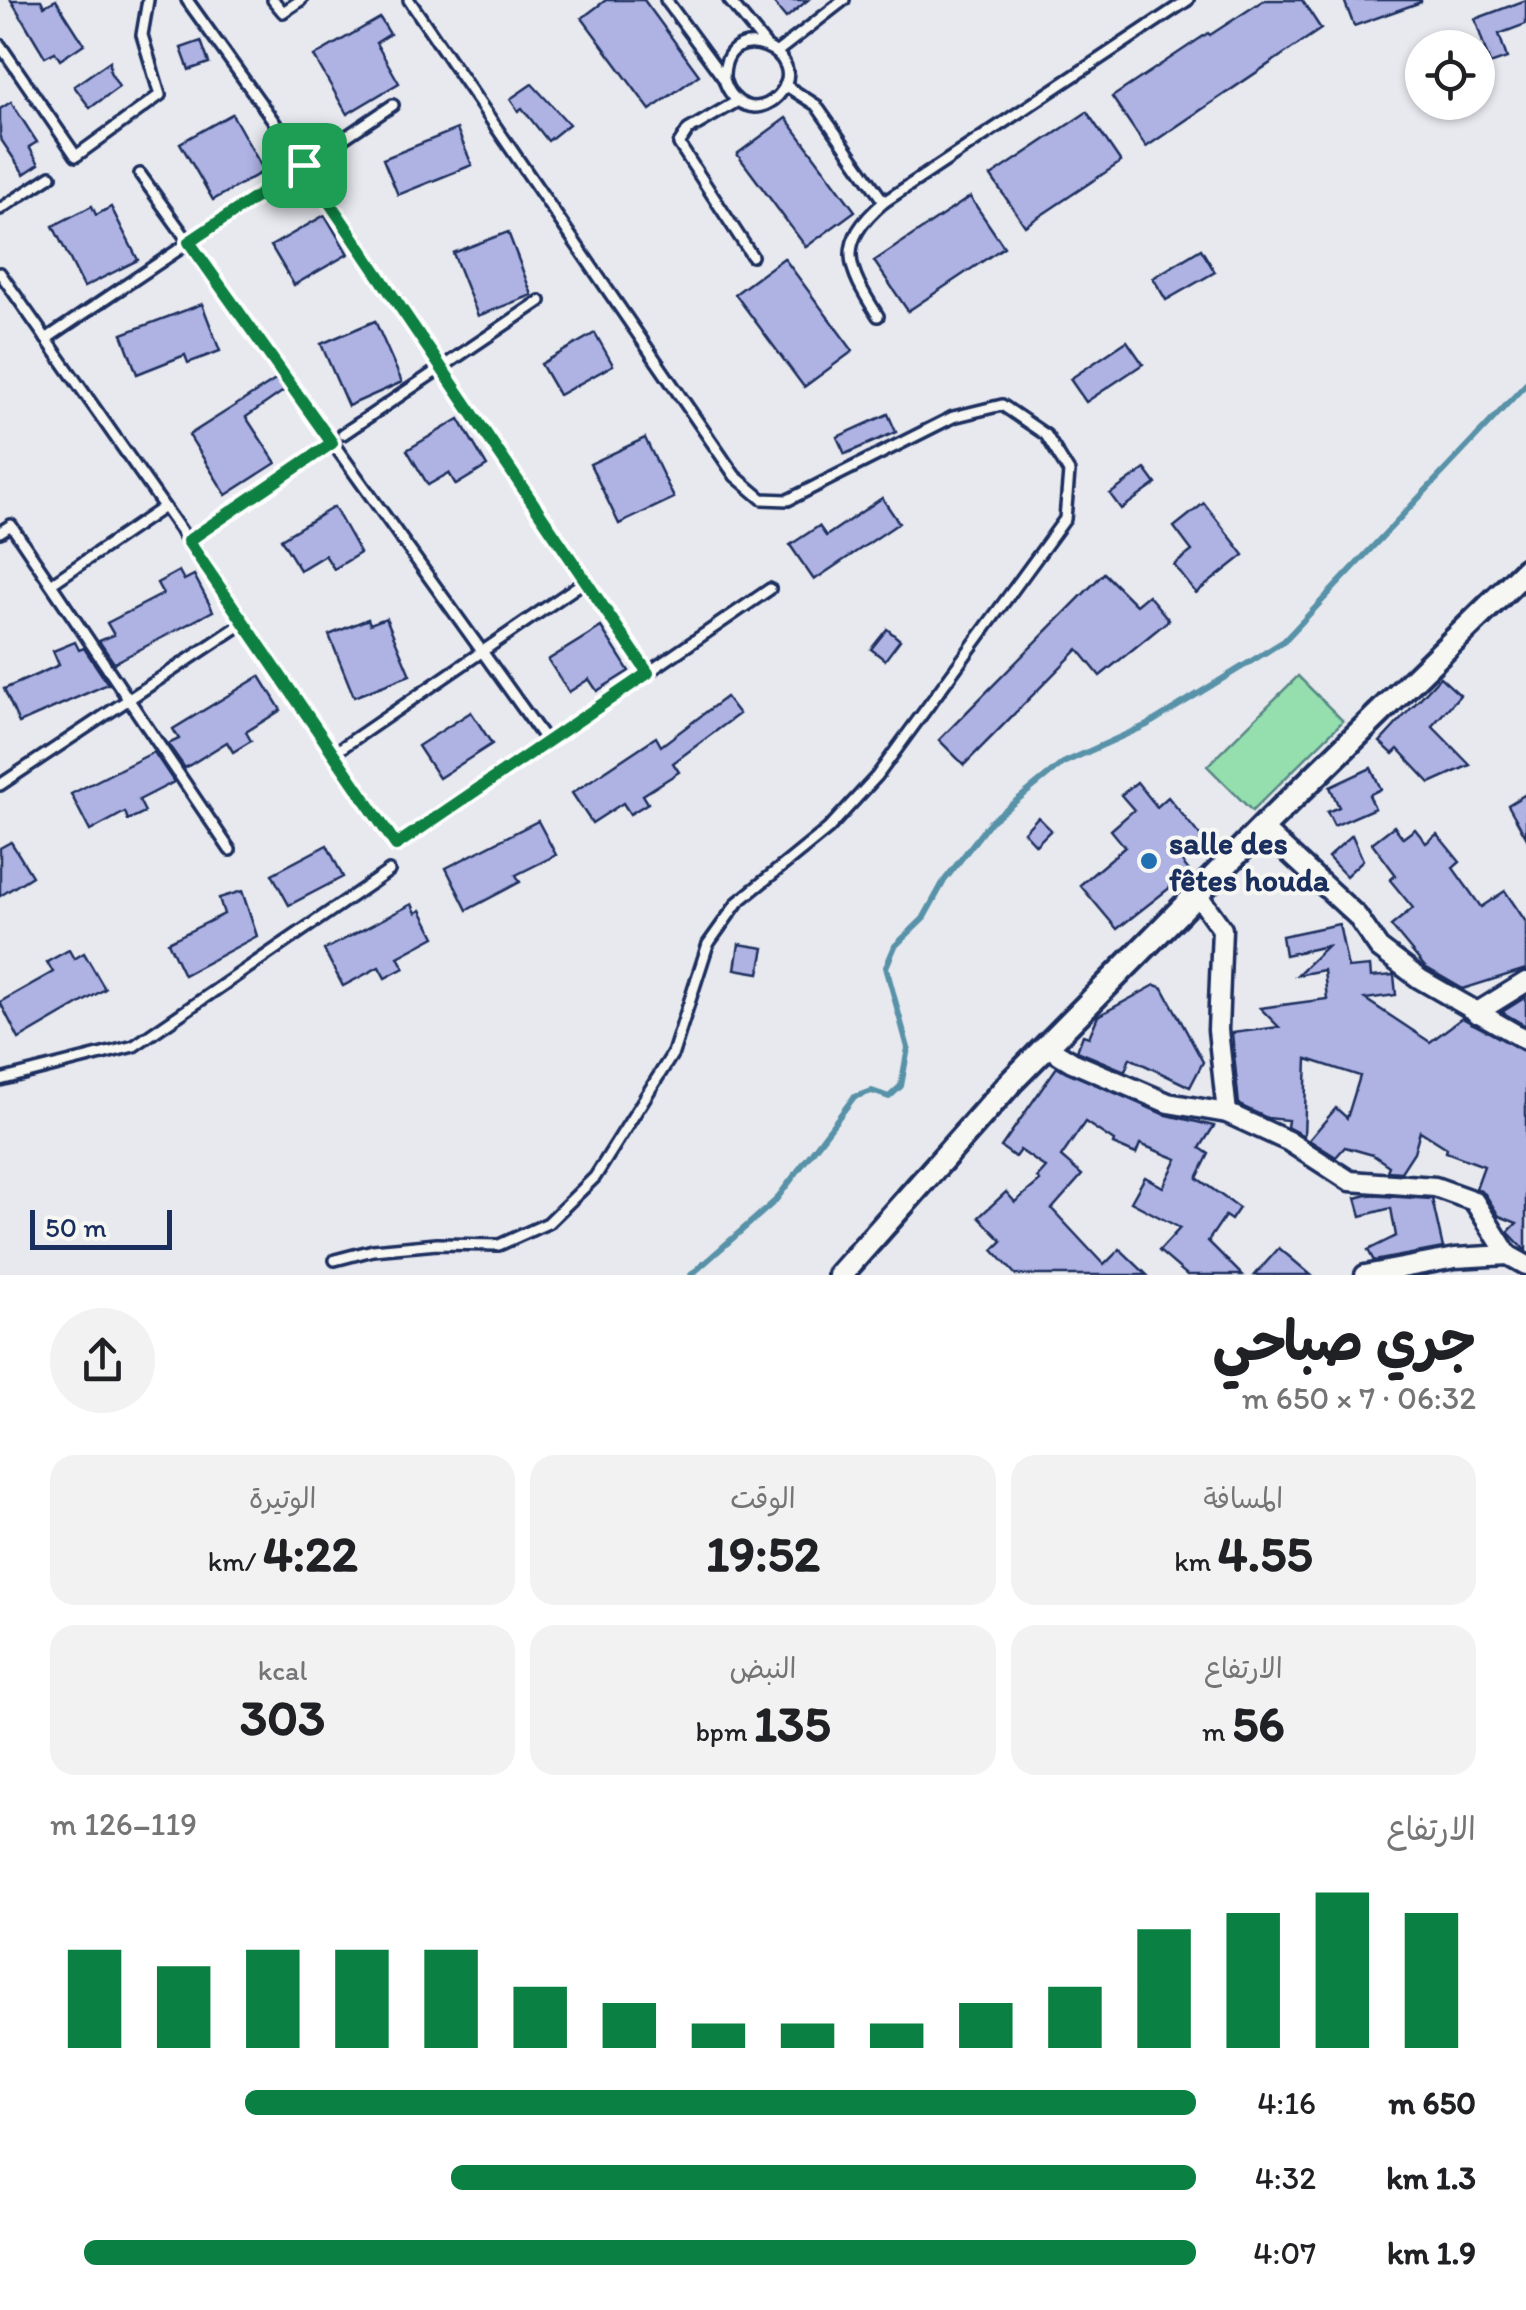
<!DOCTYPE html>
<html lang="ar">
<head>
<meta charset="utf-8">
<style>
  :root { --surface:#fff; --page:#f2f2f2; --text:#202124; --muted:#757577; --accent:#0b8043 }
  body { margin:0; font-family:Itim,"Playpen Sans Arabic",sans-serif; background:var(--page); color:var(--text); direction:rtl; height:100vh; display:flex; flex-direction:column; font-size:38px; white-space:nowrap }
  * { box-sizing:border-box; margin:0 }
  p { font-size:32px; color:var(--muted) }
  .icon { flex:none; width:55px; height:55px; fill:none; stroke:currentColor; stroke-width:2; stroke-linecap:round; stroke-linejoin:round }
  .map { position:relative; height:1275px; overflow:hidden; direction:ltr }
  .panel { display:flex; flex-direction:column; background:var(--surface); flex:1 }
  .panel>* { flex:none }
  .buttons { position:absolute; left:1405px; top:30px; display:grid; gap:20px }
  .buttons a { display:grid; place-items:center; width:90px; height:90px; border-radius:50%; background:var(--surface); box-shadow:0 2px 8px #0004; font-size:50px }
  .scale { position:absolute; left:30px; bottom:25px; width:142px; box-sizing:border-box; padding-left:10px; border:5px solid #1b2f5e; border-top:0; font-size:28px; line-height:35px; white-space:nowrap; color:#1b2f5e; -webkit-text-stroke:8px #f6f6f2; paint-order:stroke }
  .pin { position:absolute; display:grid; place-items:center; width:85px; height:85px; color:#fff; margin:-42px; border-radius:20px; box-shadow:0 5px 15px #0006 }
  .round { display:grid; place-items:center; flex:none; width:105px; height:105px; border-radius:52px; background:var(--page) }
  .headline { display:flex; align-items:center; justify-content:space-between; height:170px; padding:0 50px }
  h1 { font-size:55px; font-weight:700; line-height:75px }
  .metrics { display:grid; grid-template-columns:repeat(3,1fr); gap:15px; height:170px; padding:10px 50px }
  .metrics div { display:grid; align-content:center; border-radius:25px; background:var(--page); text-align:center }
  .metrics b { font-size:50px; font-weight:700 }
  .metrics small { font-size:28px; font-weight:400 }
  .metrics p { font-size:28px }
  .chart { height:280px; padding:20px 50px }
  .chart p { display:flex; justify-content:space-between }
  .chart svg { width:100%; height:180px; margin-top:10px; stroke:var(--accent); stroke-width:6 }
  ul { padding:0 50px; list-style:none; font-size:32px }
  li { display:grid; grid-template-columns:160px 120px 1fr; align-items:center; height:75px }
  li i { height:25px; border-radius:12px; background:var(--accent) }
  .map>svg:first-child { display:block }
</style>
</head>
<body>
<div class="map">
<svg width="1526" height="1275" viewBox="0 0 1526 1275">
  <rect width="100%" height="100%" fill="#e8e9ef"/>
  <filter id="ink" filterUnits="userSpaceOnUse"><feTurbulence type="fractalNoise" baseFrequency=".01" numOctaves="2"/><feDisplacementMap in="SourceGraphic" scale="20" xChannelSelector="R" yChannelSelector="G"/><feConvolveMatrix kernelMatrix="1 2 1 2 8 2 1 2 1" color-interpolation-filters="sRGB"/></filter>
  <g filter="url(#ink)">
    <polygon fill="#95dfae" stroke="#588786" stroke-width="2.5" points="1298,676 1343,721 1252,811 1207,766"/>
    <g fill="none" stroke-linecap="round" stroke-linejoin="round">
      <polyline stroke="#5992a8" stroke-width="6" points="691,1275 775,1201 854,1097 872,1091 889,1097 901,1086 908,1048 886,967 895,946 923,919 944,881 990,822 1063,763 1147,725 1284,641 1526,384"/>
    </g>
    <g fill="#afb3e4" stroke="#1b2f5e" stroke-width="2.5">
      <polygon points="11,0 41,0 44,6 56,0 84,44 60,60 55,52 45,57"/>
      <polygon points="606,0 644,0 699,75 650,110 582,18"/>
      <polygon points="771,0 808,0 786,18"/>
      <polygon points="1264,0 1302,0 1321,29 1146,147 1112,97 1208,33 1210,35"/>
      <polygon points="1344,0 1421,0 1421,2 1354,26"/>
      <polygon points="1526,0 1526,24 1499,34 1507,58 1490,64 1475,19"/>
      <polygon points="380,18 390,34 376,43 399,83 347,114 314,56"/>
      <polygon points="201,41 209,63 189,70 181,48"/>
      <polygon points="110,61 110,72 119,87 90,108 74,86"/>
      <polygon points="532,84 569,124 548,141 522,108 518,111 510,99"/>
      <polygon points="11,102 37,142 29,147 39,164 24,174 0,138 0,109"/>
      <polygon points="1087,112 1121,162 1025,226 991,176"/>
      <polygon points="232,114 264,171 213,200 180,143"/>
      <polygon points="786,118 855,211 806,247 737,154"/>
      <polygon points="457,129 472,165 398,195 383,159"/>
      <polygon points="970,197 1004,247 908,311 874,261"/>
      <polygon points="92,206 96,215 111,207 138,260 84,287 53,226"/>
      <polygon points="325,215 348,254 294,285 271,246"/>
      <polygon points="508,232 532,295 478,316 453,253"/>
      <polygon points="1201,249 1215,272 1166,300 1153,278"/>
      <polygon points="784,258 853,351 804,387 735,294"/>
      <polygon points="202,304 220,351 188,363 185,355 137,374 122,334"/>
      <polygon points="375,321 402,382 348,406 321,344"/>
      <polygon points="595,333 613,365 559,395 541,364"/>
      <polygon points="1127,341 1143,364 1086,402 1070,379"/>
      <polygon points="277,379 285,390 246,417 276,463 226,495 189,435"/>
      <polygon points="888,414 896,432 845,454 837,437"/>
      <polygon points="459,419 487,466 456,485 449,473 428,485 407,450"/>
      <polygon points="645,438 674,498 619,524 590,464"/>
      <polygon points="1145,469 1156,484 1121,509 1110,494"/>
      <polygon points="882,498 899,523 814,580 790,545 819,526 826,536"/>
      <polygon points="1204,503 1244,555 1196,593 1174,565 1192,551 1174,527"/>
      <polygon points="334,507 360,553 334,569 325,555 300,570 281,539"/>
      <polygon points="179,571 184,580 194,575 213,611 114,663 99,641 114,635 107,623 163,594 157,583"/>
      <polygon points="1104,573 1136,605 1148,595 1169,620 1100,676 1078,649 964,765 939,740"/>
      <polygon points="386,618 410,675 354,697 329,635 368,619 370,624"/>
      <polygon points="601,627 629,671 597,691 589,679 569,692 548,660"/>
      <polygon points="887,629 900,640 885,660 871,649"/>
      <polygon points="75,642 79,650 84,648 108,684 19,723 4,689 59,665 53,651"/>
      <polygon points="260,676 281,710 246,732 251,741 233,752 227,742 185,768 168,744 179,739 173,729"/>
      <polygon points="1440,677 1460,695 1432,726 1470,765 1430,783 1398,749 1393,754 1380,742"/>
      <polygon points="726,697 739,714 673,763 679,772 643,795 648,803 630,814 623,803 592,823 572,793 656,737 661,746"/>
      <polygon points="471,712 492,744 439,778 418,746"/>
      <polygon points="154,752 174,782 139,800 145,812 128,820 125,812 90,831 71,794"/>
      <polygon points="1371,768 1381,789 1369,795 1375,808 1334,826 1327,812 1339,807 1330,787"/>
      <polygon points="1137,782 1157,807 1168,797 1206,843 1183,863 1190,872 1117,929 1080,885 1125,847 1111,830 1134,810 1121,795"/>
      <polygon points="1526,794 1526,837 1508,805"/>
      <polygon points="1038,817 1051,830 1036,845 1024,832"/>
      <polygon points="538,821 556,855 516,875 520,882 467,910 446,868"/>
      <polygon points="1394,826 1403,838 1415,829 1426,843 1437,834 1460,862 1453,868 1481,907 1505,891 1526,922 1526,969 1463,989 1425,967 1391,926 1413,908 1390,880 1396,875 1372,843"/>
      <polygon points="1352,835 1363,860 1346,876 1328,857"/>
      <polygon points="11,842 32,876 0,896 0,848"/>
      <polygon points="327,845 343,877 289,905 272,874"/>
      <polygon points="242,891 257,936 184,975 168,942 224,914 219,898"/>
      <polygon points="412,904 416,913 421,910 435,937 398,957 404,968 385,978 379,967 343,986 324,950"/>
      <polygon points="1339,924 1348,968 1370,966 1371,977 1394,975 1396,995 1365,999 1430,1042 1462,1018 1526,1052 1526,1251 1508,1232 1517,1223 1499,1216 1485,1194 1476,1188 1484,1166 1446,1152 1447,1148 1420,1131 1414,1152 1401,1172 1387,1171 1389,1166 1373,1155 1345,1147 1336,1157 1309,1140 1336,1108 1347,1118 1360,1076 1307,1059 1304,1136 1287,1127 1288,1120 1267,1118 1239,1105 1232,1033 1279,1027 1260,1008 1327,999 1324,970 1297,975 1327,946 1285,955 1282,936"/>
      <polygon points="739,944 764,948 759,973 735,969"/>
      <polygon points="69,950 74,959 84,953 105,989 19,1039 0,1002 53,972 47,962"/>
      <polygon points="1155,985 1163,988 1203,1062 1190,1087 1130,1058 1125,1071 1077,1051 1083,1035 1089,1037 1098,1016"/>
      <polygon points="1526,997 1526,1026 1502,1012"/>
      <polygon points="1057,1067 1163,1114 1214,1126 1200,1148 1209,1154 1197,1178 1239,1208 1231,1220 1225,1216 1208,1241 1242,1275 1187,1275 1159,1251 1180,1228 1131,1202 1145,1177 1163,1187 1177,1159 1140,1144 1136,1154 1113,1144 1114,1141 1085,1122 1061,1157 1082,1175 1052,1209 1104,1265 1120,1249 1147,1275 1016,1275 993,1250 1002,1241 979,1217 1006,1192 1015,1202 1040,1181 1037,1178 1046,1168 1020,1150 1015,1157 1001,1147"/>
      <polygon points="1367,1195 1432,1199 1443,1248 1374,1261 1368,1250 1396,1236 1391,1208 1361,1216 1356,1198"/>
      <polygon points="1279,1248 1311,1275 1255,1275"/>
    </g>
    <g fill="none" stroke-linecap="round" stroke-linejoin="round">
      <g stroke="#1b2f5e" stroke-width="16">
        <g id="lane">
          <polyline points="187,0 305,165 648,673"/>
          <polyline points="273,0 283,12 301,0"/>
          <path d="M 666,0 L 724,79 C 731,104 756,118 778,96 C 817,54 723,12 724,79"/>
          <polyline points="729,0 765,44"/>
          <polyline points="0,45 76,156 160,95 142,35 148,0"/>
          <polyline points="777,52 844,0"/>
          <polyline points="785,85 816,105 884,202 1188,0"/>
          <polyline points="736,102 688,130 679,144 752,256"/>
          <polyline points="140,174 547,742"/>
          <polyline points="0,209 51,176"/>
          <polyline points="0,273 245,622 396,845 770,589"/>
          <path d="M 878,316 C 847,267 835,244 884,202"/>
          <polyline points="46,339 393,105"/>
          <polyline points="343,434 540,301"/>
          <polyline points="0,532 11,525 230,850"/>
          <polyline points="188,541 332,443"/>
          <polyline points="51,584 164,507"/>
          <polyline points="334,753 585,581"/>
          <polyline points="0,785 245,622"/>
          <polyline points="0,1080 134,1046 389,871"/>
          <polyline points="335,1260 373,1250 437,1244 499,1245 548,1223 595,1177 673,1053 708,944 738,902 828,829 877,776 1065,519 1069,472 1046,435 1002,405 953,417 788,500 762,499 735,476 409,0"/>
        </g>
      </g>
      <g stroke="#1b2f5e" stroke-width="25">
        <g id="street">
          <polyline points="1262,828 1357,916 1379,948 1420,979 1526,1040"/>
          <polyline points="1197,894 1222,929 1218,1030 1227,1113"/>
          <polyline points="1476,1013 1526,982"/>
          <polyline points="1046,1046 1072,1062 1168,1103 1227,1113 1288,1141 1350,1181 1435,1187 1474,1201 1508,1255 1526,1265"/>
          <polyline points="1365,1275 1455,1258 1508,1255"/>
        </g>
      </g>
      <g stroke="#1b2f5e" stroke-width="30">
        <polyline id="secondary" points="840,1275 1011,1082 1268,822 1526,570"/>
      </g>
      <use href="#lane" stroke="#f6f6f2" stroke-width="9"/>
      <use href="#street" stroke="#f6f6f2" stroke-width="18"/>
      <use href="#secondary" stroke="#f6f6f2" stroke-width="22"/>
    </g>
  </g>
  <g fill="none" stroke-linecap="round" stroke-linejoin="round" filter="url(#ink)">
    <g stroke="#fff" stroke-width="20">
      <polygon id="route" points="304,165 648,673 396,845 188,541 332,443 189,242"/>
    </g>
    <use href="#route" stroke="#0b8043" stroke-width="12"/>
  </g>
  <circle fill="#1f6fb2" stroke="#f6f6f2" stroke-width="4" cx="1149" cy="861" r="10"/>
  <g text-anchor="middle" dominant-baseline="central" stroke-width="8" stroke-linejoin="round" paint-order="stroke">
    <g font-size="32" font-weight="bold" fill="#1b2f5e" stroke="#f6f6f2" text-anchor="start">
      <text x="1169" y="843">salle des<tspan x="1169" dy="37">fêtes houda</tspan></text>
    </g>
  </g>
</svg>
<div class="buttons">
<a><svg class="icon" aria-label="locate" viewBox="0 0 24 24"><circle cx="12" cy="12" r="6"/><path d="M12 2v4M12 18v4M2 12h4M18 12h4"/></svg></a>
</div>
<div class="scale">50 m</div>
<div class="pin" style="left:304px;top:165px;background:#1e9e55"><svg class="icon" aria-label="arrive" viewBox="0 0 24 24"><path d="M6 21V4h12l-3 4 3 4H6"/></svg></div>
</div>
<section class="panel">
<div class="headline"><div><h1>جري صباحي</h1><p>06:32 · 7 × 650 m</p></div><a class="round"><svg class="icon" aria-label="share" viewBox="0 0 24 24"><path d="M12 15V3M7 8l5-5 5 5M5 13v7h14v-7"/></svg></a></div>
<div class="metrics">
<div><p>المسافة</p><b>4.55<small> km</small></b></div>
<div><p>الوقت</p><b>19:52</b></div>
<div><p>الوتيرة</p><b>4:22<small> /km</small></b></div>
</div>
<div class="metrics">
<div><p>الارتفاع</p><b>56<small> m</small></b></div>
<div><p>النبض</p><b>135<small> bpm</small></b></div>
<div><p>kcal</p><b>303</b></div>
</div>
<div class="chart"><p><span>الارتفاع</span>119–126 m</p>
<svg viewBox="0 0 160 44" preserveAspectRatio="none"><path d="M5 44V20M15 44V24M25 44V20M35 44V20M45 44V20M55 44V29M65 44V33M75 44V38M85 44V38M95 44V38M105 44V33M115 44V29M125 44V15M135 44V11M145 44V6M155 44V11"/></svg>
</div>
<ul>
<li><b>650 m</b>4:16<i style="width:83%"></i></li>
<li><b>1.3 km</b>4:32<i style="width:65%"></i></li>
<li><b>1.9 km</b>4:07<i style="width:97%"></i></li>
</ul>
</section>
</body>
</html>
